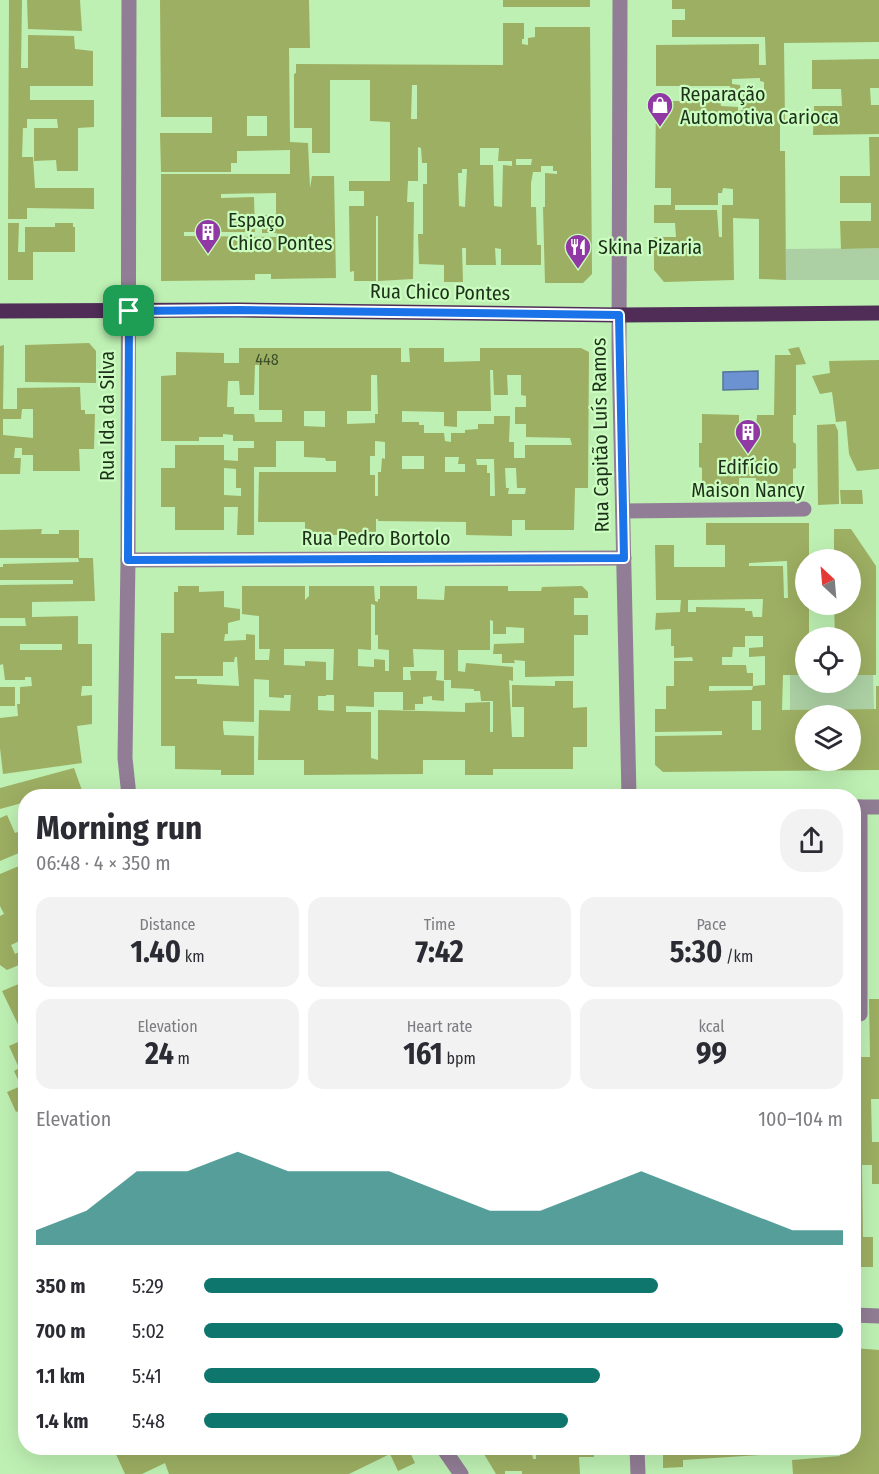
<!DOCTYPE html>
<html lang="en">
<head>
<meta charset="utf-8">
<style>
  :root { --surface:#fff; --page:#f2f2f3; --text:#2b2b33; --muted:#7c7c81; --accent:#0f766e }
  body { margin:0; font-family:"Fira Sans Condensed",sans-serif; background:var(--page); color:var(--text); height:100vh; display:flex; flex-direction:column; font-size:22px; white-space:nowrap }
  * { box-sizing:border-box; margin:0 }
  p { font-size:20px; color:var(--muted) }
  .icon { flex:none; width:33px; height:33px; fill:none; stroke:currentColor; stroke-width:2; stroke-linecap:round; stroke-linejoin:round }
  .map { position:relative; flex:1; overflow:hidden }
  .details { position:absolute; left:18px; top:789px; width:843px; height:666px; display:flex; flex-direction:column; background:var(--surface); border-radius:24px; box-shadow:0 6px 24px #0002 }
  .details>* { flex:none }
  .needle { width:39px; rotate:334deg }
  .fabs { position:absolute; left:795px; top:549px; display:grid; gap:12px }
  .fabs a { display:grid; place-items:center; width:66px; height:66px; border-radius:50%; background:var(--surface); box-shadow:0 6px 24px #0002; font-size:30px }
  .pin { position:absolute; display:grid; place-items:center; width:51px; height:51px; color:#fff; margin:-26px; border-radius:12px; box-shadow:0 3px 9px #0006 }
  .round { display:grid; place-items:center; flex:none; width:63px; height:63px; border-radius:24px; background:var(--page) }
  .headline { display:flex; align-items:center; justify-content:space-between; height:102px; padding:0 18px }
  h1 { font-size:33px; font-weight:700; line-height:45px }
  .stats { display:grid; grid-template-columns:repeat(3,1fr); gap:9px; height:102px; padding:6px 18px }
  .stats div { display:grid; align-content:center; border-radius:15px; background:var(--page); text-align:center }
  .stats b { font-size:30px; font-weight:700 }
  .stats small { font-size:16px; font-weight:400 }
  .stats p { font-size:16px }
  .chart { height:168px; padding:12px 18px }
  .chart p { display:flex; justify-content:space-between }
  .chart svg { width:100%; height:108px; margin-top:6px; fill:var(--accent); opacity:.7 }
  ul { padding:0 18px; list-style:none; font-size:20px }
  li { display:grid; grid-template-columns:96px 72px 1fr; align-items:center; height:45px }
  li i { height:15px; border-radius:8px; background:var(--accent) }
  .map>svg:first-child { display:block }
</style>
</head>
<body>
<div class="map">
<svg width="879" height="1474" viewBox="0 0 879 1474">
  <rect width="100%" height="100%" fill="#bef0b3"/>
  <g fill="#acd0a4">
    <polygon points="879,248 879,280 786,280 786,249"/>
    <polygon points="790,675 805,675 806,682 850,682 851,675 873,675 874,709 790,710"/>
  </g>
  <polygon fill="#6c92d2" stroke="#54759a" stroke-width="1.5" points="758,371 758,389 723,390 723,372"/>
  <g fill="#9daf62" fill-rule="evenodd">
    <polygon points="9,0 22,0 21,68 28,68 28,35 74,36 75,49 93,51 93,86 30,86 30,100 94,100 94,127 78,128 78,171 57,171 56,160 34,161 34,128 58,128 57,119 27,119 27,128 23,128 22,157 33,157 35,188 94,188 94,209 27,208 27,219 8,219"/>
    <polygon points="27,0 80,0 82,31 28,29"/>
    <path d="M 160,0 L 309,0 L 310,48 L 289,48 L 290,142 L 308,143 L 310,188 L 312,176 L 334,176 L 336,278 L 271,279 L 271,274 L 255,274 L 255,280 L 161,281 L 161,174 L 290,174 L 290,150 L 237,151 L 237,163 L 231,163 L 231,172 L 161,172 L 160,133 L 212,133 L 212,117 L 161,117 ZM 247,116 L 267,116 L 267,136 L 247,136 ZM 276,193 L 276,215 L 262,215 L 262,233 L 277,233 L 276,237 L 184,236 L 184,232 L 255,232 L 254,197 L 221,198 L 221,194 Z"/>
    <rect x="503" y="0" width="87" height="7"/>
    <path d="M 672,0 L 879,0 L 879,42 L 784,43 L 785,121 L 780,122 L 780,151 L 785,151 L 786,280 L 759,279 L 759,219 L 733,218 L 734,280 L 664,282 L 654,270 L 654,237 L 676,237 L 675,223 L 654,223 L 654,205 L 671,205 L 671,188 L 655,188 L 656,101 L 707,101 L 707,93 L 716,93 L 716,101 L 720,101 L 721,106 L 738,107 L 738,111 L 743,110 L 743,94 L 764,94 L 764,82 L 760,81 L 760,78 L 732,79 L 732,84 L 740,85 L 741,94 L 731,94 L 730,86 L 656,86 L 656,45 L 759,44 L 759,65 L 766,65 L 765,37 L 672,37 L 672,20 L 685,20 L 685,9 L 672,9 ZM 723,188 L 733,189 L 733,205 L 722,205 L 722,237 L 719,237 L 717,210 L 675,210 L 675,205 L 718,205 L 718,193 L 722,193 Z"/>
    <path d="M 503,23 L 524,23 L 524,39 L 522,39 L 522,44 L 528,45 L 528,38 L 535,37 L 535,27 L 590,27 L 592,274 L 583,283 L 545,283 L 543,207 L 545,207 L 545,173 L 557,174 L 557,171 L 553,171 L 553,166 L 541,166 L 541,172 L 533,172 L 531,183 L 531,207 L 536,207 L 537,245 L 541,245 L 541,265 L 501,265 L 501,249 L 495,248 L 496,265 L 466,265 L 466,248 L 462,248 L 463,282 L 444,282 L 444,265 L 419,264 L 418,234 L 423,234 L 423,184 L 427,184 L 427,163 L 422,163 L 421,148 L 418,147 L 418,181 L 408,181 L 407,202 L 414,202 L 413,279 L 378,281 L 378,216 L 376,216 L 376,281 L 354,281 L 354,271 L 350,272 L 349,206 L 364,206 L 364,191 L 349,191 L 349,181 L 390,181 L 390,122 L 370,121 L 370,80 L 330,80 L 330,153 L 312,153 L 312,128 L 294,128 L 294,74 L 296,73 L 296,64 L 503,65 ZM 412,85 L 417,85 L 417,119 L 411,119 ZM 480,148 L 499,148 L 498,161 L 512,161 L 512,166 L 503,165 L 502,207 L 494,206 L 493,165 L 480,165 ZM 516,159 L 532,159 L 531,165 L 516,165 ZM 462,169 L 467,169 L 465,207 L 459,206 L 458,173 L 462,173 Z"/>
    <polygon points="879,59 879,88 870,88 871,105 879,105 879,134 813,135 814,106 842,106 841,89 812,89 812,60"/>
    <polygon points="869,137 879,137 879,248 841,249 840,221 871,221 871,203 840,203 840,176 870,176"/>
    <polygon points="8,223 19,223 18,252 25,252 25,227 55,227 55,223 73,223 73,227 75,227 75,252 33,252 33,280 8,280"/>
    <polygon points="89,343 96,351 96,383 25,382 25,345"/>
    <path d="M 4,345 L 3,409 L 17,409 L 17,388 L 80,387 L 81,410 L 85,410 L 85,414 L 95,414 L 94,449 L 79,449 L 80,471 L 33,471 L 33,455 L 22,455 L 22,448 L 15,448 L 14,458 L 21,458 L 20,474 L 0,474 L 0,346 ZM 22,409 L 33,409 L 33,438 L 3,435 L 3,419 L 21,419 Z"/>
    <polygon points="799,347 806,364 796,365 796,415 793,415 793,442 796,444 796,468 793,469 793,495 756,495 756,478 739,478 739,495 702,495 702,468 699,467 699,443 702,443 702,414 739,415 739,432 756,432 757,415 774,415 775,355 791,355 788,349"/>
    <path d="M 239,348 L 401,348 L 401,362 L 410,362 L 409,348 L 444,348 L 444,362 L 480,361 L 480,348 L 581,348 L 589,352 L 588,488 L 575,488 L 574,530 L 525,530 L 525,520 L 512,520 L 512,536 L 466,535 L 466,522 L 378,521 L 378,519 L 376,519 L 376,535 L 305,535 L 305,522 L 258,522 L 259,472 L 336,472 L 336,461 L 326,461 L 325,458 L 304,457 L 304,441 L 276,441 L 276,467 L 254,467 L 254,535 L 237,535 L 238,507 L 224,507 L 224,530 L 175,530 L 175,507 L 161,507 L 161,468 L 175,468 L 175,445 L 224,445 L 224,460 L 238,461 L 238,448 L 254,448 L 254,441 L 233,441 L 233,435 L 223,434 L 223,437 L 199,437 L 199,441 L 161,441 L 161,376 L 176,375 L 176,352 L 224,353 L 224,363 L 239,363 ZM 255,365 L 259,365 L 259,410 L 282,410 L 282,422 L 255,422 L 254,414 L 234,414 L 234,407 L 227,407 L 228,381 L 239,381 L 240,395 L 254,395 ZM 490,370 L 493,370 L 494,395 L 508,395 L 507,375 L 521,375 L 521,395 L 526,396 L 526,407 L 515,407 L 515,424 L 526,424 L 526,437 L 570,438 L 572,445 L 525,445 L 525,458 L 514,458 L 514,442 L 509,442 L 510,416 L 494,416 L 494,424 L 478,424 L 478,429 L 465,430 L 465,433 L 451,433 L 451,442 L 445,441 L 444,433 L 424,433 L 424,425 L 419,425 L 419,422 L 402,422 L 402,411 L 444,412 L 444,426 L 457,427 L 457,411 L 491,411 ZM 371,375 L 377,375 L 378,414 L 375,414 L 375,423 L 347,424 L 347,411 L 371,411 ZM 304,411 L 325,411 L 325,427 L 304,426 ZM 375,441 L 385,442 L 385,459 L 382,458 L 381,472 L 378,472 L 378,496 L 375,496 L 375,475 L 370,475 L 370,456 L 375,456 ZM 402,456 L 424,456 L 424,469 L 402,469 ZM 445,457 L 459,457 L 458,464 L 465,464 L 465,472 L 445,472 ZM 476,459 L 494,459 L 495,496 L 490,496 L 490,473 L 487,473 L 487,465 L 477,465 ZM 224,468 L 236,469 L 236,488 L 241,488 L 241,496 L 224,495 ZM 505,468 L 516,468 L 517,488 L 526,488 L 525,494 L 508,494 L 509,488 L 506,488 Z"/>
    <polygon points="879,360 879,469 857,471 849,454 846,421 836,422 832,392 820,394 812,376 830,373 829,361"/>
    <polygon points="835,424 838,431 839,504 818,505 817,425"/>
    <polygon points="840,490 862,490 863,504 841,504"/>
    <path d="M 706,523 L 809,523 L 809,560 L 806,560 L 806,604 L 809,604 L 809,638 L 806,638 L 806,675 L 783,675 L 782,710 L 876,709 L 876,686 L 879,686 L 879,770 L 663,772 L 655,765 L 655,736 L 722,735 L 722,731 L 655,732 L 655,709 L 666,709 L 666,686 L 674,686 L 674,661 L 693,661 L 692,657 L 674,658 L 674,646 L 671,646 L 671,629 L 655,630 L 656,613 L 680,612 L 681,600 L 656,600 L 655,545 L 674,545 L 674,567 L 725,567 L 725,545 L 706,545 ZM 787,561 L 788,598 L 784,598 L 783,566 L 749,566 L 749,563 ZM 763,599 L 762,617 L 753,617 L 752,611 L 745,611 L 745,608 L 696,607 L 696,612 L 688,612 L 688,600 ZM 745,636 L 763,636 L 763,647 L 749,648 L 749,657 L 765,656 L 765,685 L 753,686 L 752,690 L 709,691 L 709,686 L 753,686 L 753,673 L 747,673 L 746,665 L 722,665 L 722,657 L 732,657 L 733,647 L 745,647 ZM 752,701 L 761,701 L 761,730 L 752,730 ZM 806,716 L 850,716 L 850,760 L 806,760 Z"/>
    <polygon points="42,529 41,534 59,534 59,530 79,530 79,558 0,558 0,530"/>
    <polygon points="834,529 851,529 876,566 876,675 850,675 850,638 835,638 834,604 850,604 850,560 834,560"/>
    <path d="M 78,558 L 93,558 L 95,601 L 32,602 L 32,617 L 78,616 L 78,644 L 92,644 L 92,686 L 82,686 L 81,696 L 92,695 L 92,724 L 77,726 L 82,763 L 3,774 L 0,748 L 0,718 L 18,716 L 17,704 L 20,704 L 20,687 L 32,686 L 31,677 L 25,677 L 25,680 L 5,680 L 3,664 L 0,665 L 0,626 L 26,626 L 25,618 L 0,618 L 0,585 L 73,584 L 73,580 L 0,580 L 0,567 L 3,567 L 3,564 L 79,562 ZM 20,644 L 62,644 L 62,650 L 20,650 Z"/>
    <path d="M 178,586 L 199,586 L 199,592 L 224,591 L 224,607 L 240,609 L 240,620 L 228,623 L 228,634 L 225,634 L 224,641 L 246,640 L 246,634 L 255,635 L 255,660 L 269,660 L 270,649 L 259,649 L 259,616 L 242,614 L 242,586 L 305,586 L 305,600 L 309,596 L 309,586 L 374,586 L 375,601 L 378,602 L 378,599 L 380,599 L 380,586 L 417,586 L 417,599 L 444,600 L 445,586 L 508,586 L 508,591 L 541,591 L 542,587 L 582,586 L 588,592 L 588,598 L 574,598 L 574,615 L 588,615 L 588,635 L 574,635 L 574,676 L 525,677 L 525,661 L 514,660 L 515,663 L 502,663 L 502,654 L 493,654 L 494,644 L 524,643 L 524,628 L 506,627 L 506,634 L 493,634 L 493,621 L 490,620 L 490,650 L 458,650 L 458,671 L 465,672 L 466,663 L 513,667 L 513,681 L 509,680 L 512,737 L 524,737 L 524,707 L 512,707 L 512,685 L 555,686 L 555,681 L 573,681 L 573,708 L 587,707 L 587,747 L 573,747 L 573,769 L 493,769 L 493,775 L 465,775 L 465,760 L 423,760 L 423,774 L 304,775 L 304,760 L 258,760 L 259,710 L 290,711 L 291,695 L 284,695 L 284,698 L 269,697 L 269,680 L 254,679 L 254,722 L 223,721 L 223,727 L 224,735 L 254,736 L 254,775 L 221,775 L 221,770 L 175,769 L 175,746 L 161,746 L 161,633 L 174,633 L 174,592 L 178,592 ZM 371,604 L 375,605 L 375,635 L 378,635 L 378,649 L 389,650 L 389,671 L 385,671 L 385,660 L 374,659 L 374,667 L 358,666 L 358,649 L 371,650 ZM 284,649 L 334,649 L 333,680 L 326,680 L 326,662 L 305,661 L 305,666 L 284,665 ZM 413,649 L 444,650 L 444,680 L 451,680 L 451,688 L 474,689 L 474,691 L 480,691 L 481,701 L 493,701 L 493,732 L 490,732 L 490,702 L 465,703 L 465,712 L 378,710 L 378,760 L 371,758 L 371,712 L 346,712 L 346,706 L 374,707 L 374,692 L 403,692 L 403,710 L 415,710 L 415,704 L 423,704 L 423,697 L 432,696 L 432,700 L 444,701 L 444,681 L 436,680 L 437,671 L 410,671 L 411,680 L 403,680 L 403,667 L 414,667 ZM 235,657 L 237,657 L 239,686 L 197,684 L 197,679 L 175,679 L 175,676 L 223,676 L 223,662 L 234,662 ZM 326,695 L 334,695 L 334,711 L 318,710 L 318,696 L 326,696 Z"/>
    <rect x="0" y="687" width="15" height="19"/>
    <polygon points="74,768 84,796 26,796 26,811 22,803 0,809 0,788"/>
    <polygon points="7,815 15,833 26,829 26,850 0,861 0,818"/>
    <polygon points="26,863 26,893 22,895 24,899 26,898 26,938 11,945 15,954 26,949 26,962 7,970 0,965 0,916 4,914 0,906 0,874"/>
    <polygon points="26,981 26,1108 16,1112 7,1092 21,1086 14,1071 19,1068 9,1046 25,1039 2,991"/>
    <polygon points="869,999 879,999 879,1099 871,1099 872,1142 879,1142 879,1184 872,1184 872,1165 862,1165 863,1237 873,1237 873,1267 854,1267 854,1057 870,1057"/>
    <polygon points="854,1348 879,1350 879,1474 793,1474 792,1460 840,1456 839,1450 683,1460 683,1467 663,1468 663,1448 854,1448"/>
    <polygon points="122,1448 408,1448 415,1463 398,1471 390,1454 349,1474 169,1474 165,1463 142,1474 125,1474 115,1452"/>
    <polygon points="491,1448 531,1448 533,1459 536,1459 536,1448 594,1448 594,1457 579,1457 580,1474 522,1474 522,1471 505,1471 505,1474 496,1474 484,1454 491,1454"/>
  </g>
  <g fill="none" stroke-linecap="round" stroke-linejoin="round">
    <g stroke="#917d95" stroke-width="15">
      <polyline points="129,0 128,560 125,758 129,796"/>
      <polyline points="620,0 619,349 629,796"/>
      <polyline points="623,511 804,509"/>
      <polyline points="128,560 624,558"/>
      <polyline points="854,807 879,807"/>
      <polyline points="860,807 860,1014"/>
      <polyline points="854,1315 879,1316"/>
      <polyline points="443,1448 461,1474"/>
      <polyline points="637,1448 638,1474"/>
    </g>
    <polyline stroke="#4f2d57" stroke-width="15" points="0,311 238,310 619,315 879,313"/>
  </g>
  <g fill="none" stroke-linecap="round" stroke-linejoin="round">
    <g stroke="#fff" stroke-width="12">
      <polygon id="route" points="238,310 619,315 624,558 128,560 129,311"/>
    </g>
    <use href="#route" stroke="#1a73e8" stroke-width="8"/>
  </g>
  <defs>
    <g id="shop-pin" transform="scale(1.35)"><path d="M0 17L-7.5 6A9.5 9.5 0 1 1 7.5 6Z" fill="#9038a4" stroke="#cbfdc0"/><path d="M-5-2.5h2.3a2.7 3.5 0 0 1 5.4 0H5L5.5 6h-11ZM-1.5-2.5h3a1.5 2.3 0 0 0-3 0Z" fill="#fff"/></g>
    <g id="building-pin" transform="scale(1.35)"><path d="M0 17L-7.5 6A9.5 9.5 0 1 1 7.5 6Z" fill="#9038a4" stroke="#cbfdc0"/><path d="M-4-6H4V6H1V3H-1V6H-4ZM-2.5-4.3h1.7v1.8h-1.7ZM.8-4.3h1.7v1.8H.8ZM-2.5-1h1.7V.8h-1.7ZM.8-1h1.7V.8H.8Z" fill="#fff"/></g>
    <g id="restaurant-pin" transform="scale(1.35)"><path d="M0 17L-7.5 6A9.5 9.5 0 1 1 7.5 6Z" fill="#9038a4" stroke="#cbfdc0"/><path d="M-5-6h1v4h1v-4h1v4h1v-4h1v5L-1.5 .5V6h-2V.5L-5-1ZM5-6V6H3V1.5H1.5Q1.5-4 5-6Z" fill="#fff"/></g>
  </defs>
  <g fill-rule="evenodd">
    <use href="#shop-pin" x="660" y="105"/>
    <use href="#building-pin" x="208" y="232"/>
    <use href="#restaurant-pin" x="578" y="247"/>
    <use href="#building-pin" x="748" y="432"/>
  </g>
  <g text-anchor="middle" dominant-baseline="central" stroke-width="4.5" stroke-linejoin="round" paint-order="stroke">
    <g font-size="16" fill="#3d502b">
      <text x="267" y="359">448</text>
    </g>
    <g font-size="20" fill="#1d3019" stroke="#cbfdc0" text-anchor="start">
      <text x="680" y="94">Reparação<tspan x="680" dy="23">Automotiva Carioca</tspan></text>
      <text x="228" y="220">Espaço<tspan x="228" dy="23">Chico Pontes</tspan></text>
      <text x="598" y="247">Skina Pizaria</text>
      <text x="748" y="467" text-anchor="middle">Edifício<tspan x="748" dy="23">Maison Nancy</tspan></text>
    </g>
    <g font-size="20" fill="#1d3019" stroke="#cbfdc0">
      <text transform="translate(440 292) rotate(1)">Rua Chico Pontes</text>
      <text transform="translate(107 416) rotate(-90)">Rua Ida da Silva</text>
      <text transform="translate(600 435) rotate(-91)">Rua Capitão Luís Ramos</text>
      <text x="376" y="538">Rua Pedro Bortolo</text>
    </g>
  </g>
</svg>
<div class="fabs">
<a><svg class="needle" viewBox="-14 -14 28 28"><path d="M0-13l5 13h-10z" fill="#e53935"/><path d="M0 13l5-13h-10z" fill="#7c7c81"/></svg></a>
<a><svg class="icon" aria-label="locate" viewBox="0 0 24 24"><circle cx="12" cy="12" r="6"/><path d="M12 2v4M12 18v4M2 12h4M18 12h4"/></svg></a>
<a><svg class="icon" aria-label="layers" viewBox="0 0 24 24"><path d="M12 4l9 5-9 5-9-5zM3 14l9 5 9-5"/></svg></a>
</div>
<div class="pin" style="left:129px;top:311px;background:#1e9e55"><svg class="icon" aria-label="arrive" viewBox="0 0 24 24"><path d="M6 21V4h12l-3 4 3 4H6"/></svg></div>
<section class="details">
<div class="headline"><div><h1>Morning run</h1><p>06:48 · 4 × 350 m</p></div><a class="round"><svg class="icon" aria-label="share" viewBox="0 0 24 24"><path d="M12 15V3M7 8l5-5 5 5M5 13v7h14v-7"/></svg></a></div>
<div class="stats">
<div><p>Distance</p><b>1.40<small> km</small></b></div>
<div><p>Time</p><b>7:42</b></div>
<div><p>Pace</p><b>5:30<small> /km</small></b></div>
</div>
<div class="stats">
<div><p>Elevation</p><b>24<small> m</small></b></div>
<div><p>Heart rate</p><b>161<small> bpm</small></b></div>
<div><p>kcal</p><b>99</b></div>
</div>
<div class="chart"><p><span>Elevation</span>100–104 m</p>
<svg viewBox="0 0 160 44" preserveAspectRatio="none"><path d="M0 44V38L10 30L20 14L30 14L40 6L50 14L60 14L70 14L80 22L90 30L100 30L110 22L120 14L130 22L140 30L150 38L160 38V44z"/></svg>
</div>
<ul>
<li><b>350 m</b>5:29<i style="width:71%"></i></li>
<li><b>700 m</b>5:02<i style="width:100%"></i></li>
<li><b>1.1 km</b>5:41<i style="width:62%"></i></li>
<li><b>1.4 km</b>5:48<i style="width:57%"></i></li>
</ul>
</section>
</div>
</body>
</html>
